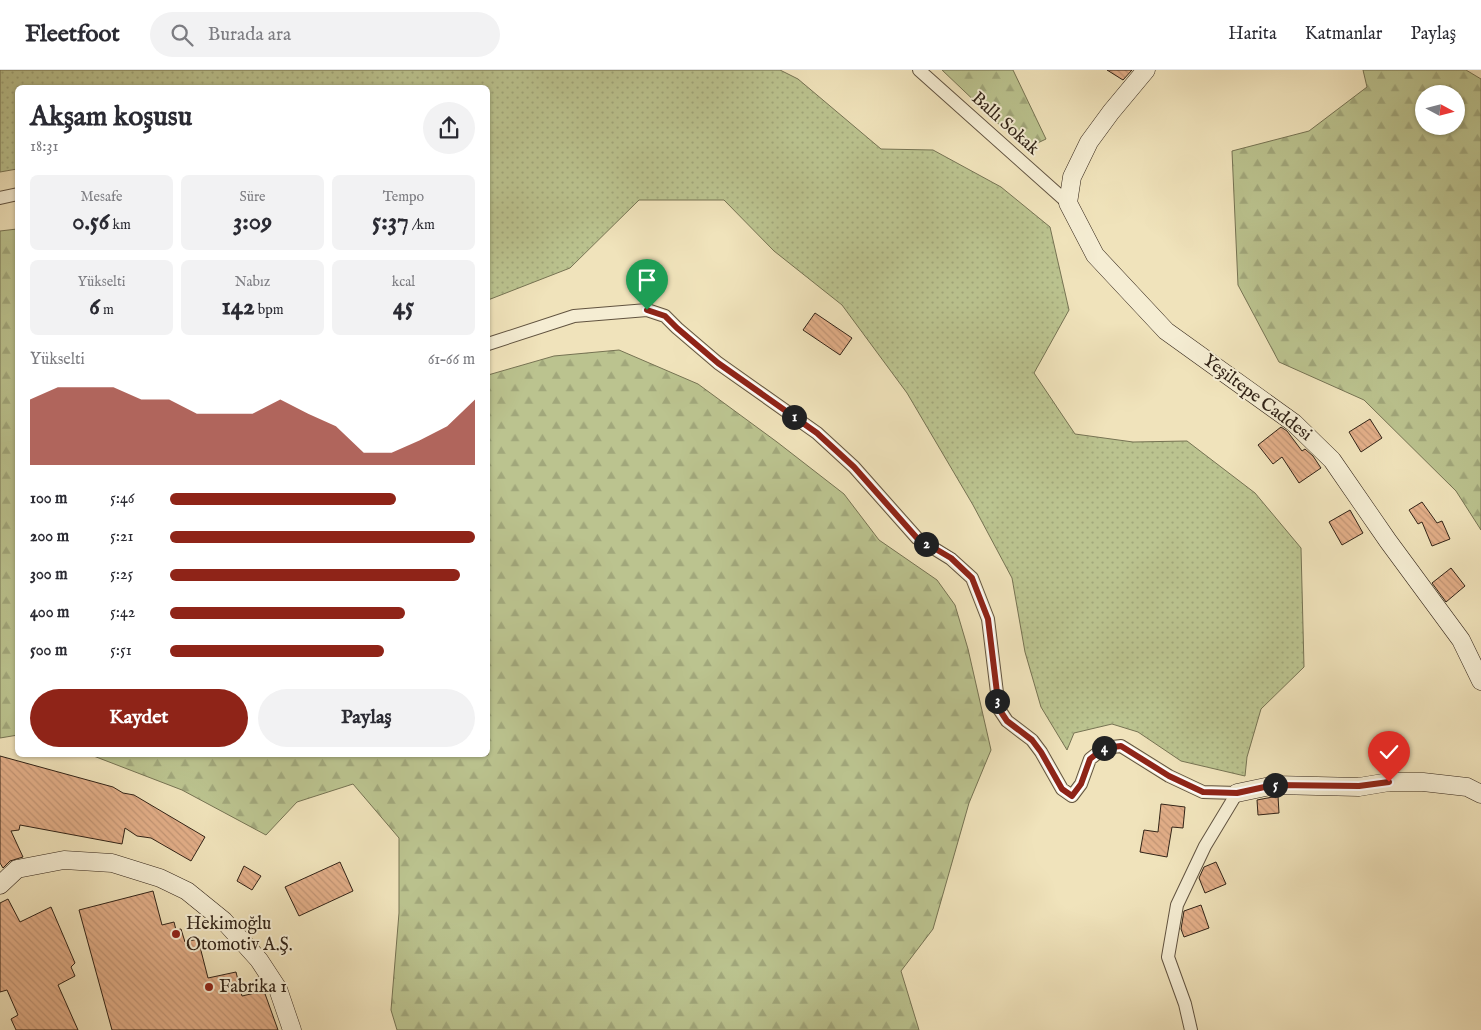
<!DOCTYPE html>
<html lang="tr">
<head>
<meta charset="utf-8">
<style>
  :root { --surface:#fff; --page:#f2f2f3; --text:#2b2b33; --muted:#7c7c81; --line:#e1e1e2; --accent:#8f2418 }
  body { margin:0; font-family:"IM FELL English",serif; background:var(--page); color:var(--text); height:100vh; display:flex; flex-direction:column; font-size:19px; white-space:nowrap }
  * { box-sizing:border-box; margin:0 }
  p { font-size:16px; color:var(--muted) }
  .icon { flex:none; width:28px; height:28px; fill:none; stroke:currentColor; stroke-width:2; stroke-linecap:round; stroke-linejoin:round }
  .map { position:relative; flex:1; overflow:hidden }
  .details { position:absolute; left:15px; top:15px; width:475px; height:672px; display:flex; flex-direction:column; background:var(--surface); border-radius:8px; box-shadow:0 1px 4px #0004 }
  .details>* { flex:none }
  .needle { width:32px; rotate:97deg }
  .controls { position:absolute; left:1415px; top:15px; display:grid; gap:10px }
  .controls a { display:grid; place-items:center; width:50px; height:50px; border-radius:50%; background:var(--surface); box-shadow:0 1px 4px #0004; font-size:25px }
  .pin { position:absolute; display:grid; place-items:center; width:42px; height:42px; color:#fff; margin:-51px -21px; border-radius:50% 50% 50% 0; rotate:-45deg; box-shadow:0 0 5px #0007 }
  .pin .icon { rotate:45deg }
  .km { position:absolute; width:25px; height:25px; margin:-12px; border-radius:50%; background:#222; color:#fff; font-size:14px; line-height:25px; text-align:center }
  .round { display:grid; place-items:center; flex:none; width:52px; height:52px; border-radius:26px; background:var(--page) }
  .overview { display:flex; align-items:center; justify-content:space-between; height:85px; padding:0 15px }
  h1 { font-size:28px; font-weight:700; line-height:38px }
  .stats { display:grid; grid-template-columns:repeat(3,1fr); gap:8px; height:85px; padding:5px 15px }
  .stats div { display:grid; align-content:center; border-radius:8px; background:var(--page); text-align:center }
  .stats b { font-size:25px; font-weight:700 }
  .stats small { font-size:14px; font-weight:400 }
  .stats p { font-size:14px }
  .chart { height:140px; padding:10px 15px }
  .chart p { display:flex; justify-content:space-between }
  .chart svg { width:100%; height:90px; margin-top:5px; fill:var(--accent); opacity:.7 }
  .cta { display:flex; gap:10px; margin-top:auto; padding:10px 15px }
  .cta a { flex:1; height:58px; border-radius:30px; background:var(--accent); color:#fff; font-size:20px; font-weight:700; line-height:58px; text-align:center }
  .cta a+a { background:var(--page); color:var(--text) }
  ul { padding:0 15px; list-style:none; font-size:16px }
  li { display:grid; grid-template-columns:80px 60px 1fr; align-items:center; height:38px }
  li i { height:12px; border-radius:6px; background:var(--accent) }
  header { display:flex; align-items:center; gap:30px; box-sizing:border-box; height:70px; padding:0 25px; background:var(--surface); border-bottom:1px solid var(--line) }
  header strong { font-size:24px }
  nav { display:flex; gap:28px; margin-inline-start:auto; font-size:18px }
  .search { width:350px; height:45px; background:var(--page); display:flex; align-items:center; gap:12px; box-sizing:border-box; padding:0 18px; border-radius:28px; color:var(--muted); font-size:19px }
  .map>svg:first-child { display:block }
</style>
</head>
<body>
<header>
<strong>Fleetfoot</strong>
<div class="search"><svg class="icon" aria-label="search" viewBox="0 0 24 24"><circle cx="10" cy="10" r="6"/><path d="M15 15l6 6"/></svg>Burada ara</div>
<nav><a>Harita</a><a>Katmanlar</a><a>Paylaş</a></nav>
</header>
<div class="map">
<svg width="1481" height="960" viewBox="0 0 1481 960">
  <defs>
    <pattern id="forest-firs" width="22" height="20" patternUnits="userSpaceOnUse" patternTransform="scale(1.25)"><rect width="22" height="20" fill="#bbc38f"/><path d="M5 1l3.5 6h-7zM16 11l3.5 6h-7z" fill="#a1a77b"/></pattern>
    <pattern id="garden-dots" width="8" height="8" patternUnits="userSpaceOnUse" patternTransform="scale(1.25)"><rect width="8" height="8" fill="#bbc38f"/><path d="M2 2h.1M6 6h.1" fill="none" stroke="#a1a77b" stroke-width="1.8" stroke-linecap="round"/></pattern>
    <pattern id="building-back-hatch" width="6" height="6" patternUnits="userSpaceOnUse" patternTransform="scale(1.25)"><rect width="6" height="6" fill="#e3af89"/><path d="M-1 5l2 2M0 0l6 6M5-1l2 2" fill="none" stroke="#c39676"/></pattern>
  </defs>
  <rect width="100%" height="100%" fill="#f0e3bb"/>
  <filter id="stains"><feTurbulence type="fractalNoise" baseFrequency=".004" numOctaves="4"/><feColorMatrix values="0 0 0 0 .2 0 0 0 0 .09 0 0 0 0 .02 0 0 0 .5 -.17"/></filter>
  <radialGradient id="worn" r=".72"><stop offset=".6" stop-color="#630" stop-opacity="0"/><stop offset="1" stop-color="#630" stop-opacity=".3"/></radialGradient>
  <g fill="url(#forest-firs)" stroke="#767353" fill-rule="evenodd">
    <polygon points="942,0 1013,0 1046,69 1025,79"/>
    <path d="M 1363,0 L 1466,0 L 1481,9 L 1481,460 L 1456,421 L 1364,330 L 1279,292 L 1238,215 L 1232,81 L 1309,61 L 1367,17 ZM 1424,24 L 1456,24 L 1456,56 L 1424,56 Z"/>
    <polygon points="17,159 18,665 0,668 0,161"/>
    <polygon points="619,280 698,314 777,372 844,424 879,470 937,510 955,535 968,579 991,680 969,733 933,859 901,901 919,960 397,960 391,940 399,843 399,768 353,714 297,732 266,765 182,720 91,685 488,685 488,305 554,286"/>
  </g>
  <polygon fill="url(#garden-dots)" stroke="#767353" points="0,0 780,0 798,9 881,79 933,80 1001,117 1050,157 1069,240 1034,303 1075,364 1133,372 1187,371 1255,423 1301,478 1304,597 1261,639 1247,687 1245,706 1181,691 1138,662 1112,654 1074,663 1067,680 1041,637 1025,582 1012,508 973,435 907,323 842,235 774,181 724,130 639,130 570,198 488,230 488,18 18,18 17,99 0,102"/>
  <g fill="url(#building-back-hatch)" stroke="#312317">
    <polygon points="1107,0 1132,0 1123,10"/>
    <polygon points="815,243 852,268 840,285 803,260"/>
    <polygon points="1370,349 1382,368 1361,382 1349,362"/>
    <polygon points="1281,357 1287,361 1302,381 1305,379 1313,386 1321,398 1299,413 1282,387 1273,394 1258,375"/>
    <polygon points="1422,432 1437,453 1442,451 1450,469 1432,476 1422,452 1418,454 1409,440"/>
    <polygon points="1350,440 1363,463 1342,475 1329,452"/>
    <polygon points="1451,498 1465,516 1446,532 1432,513"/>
    <polygon points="0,686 113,717 123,723 134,725 205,767 191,791 151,768 137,766 125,758 122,774 20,755 19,760 11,761 23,787 10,791 3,798 0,793"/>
    <polygon points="1278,726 1279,743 1258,745 1257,730"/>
    <polygon points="1161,734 1185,737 1183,758 1172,757 1167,787 1140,782 1144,760 1158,762"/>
    <polygon points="340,792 353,821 299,846 285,817"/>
    <polygon points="1216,792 1226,814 1205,823 1199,808 1204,797"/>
    <polygon points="244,796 261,806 252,820 237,811"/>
    <polygon points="153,821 162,855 174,852 176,860 181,859 185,872 198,869 208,908 236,902 242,926 264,921 278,960 112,960 79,840"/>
    <polygon points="8,829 20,852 51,837 75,893 71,897 75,906 58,915 78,960 16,960 11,949 18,945 7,920 0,922 0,833"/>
    <polygon points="1201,835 1209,858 1184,867 1181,859 1184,841"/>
  </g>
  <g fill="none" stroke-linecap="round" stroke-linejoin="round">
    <g stroke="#615340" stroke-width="14">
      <g id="street">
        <polyline points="919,0 1068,133"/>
        <polyline points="0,128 18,124"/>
        <polyline points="488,274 574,246 647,240 665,246 677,258 718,293 817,363 854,397 917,468 951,489 972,508 988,549 999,639 1007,651 1032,670 1041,682 1062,719 1072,726 1081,714 1090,689 1104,678 1121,676 1169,706 1203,722 1237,723"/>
        <polyline points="1191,960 1185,934 1168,887 1177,835 1205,776 1237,723"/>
      </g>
    </g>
    <g stroke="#312317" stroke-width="19">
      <g id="secondary">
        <polyline points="1146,0 1111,42 1089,72 1072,107 1068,133 1095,185 1166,261 1294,353 1332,390 1388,471 1461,570 1481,611"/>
        <polyline points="1237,723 1275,715 1359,717 1389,712 1423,712 1467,717 1481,724"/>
        <polyline points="0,815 17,799 64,790 112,793 160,808 187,821 224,851 259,890 278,919 292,960"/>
      </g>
    </g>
    <use href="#street" stroke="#f5edd3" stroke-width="12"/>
    <use href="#secondary" stroke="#f5edd3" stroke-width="18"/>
  </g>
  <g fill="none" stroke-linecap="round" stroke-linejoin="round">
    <g stroke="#fff" stroke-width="10">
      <polyline id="route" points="647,240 665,246 677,258 718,293 817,363 854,397 917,468 951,488 972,508 988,549 999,639 1007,651 1032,670 1041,682 1062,719 1072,726 1081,714 1090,689 1104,678 1121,676 1169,706 1203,722 1237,723 1274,715 1359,716 1389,712"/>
    </g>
    <use href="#route" stroke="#8f2418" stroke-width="6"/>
  </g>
  <g fill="#8f2418" stroke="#f5edd3" stroke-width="2">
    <circle cx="176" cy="864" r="5"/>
    <circle cx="209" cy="917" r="5"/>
  </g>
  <g text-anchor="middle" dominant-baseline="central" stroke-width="4" stroke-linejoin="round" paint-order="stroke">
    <g font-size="18" fill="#312317" stroke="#f5edd3">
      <text transform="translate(1005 54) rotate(42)">Ballı Sokak</text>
      <text transform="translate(1257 328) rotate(37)">Yeşiltepe Caddesi</text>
    </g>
    <g font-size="18" fill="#312317" stroke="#f5edd3" text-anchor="start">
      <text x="186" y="854">Hekimoğlu<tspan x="186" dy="21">Otomotiv A.Ş.</tspan></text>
      <text x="219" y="917">Fabrika 1</text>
    </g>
  </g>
  <rect width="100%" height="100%" filter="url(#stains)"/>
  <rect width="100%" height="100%" fill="url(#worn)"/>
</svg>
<div class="controls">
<a><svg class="needle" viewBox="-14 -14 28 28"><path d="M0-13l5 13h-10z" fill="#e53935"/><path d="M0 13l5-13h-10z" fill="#7c7c81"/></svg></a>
</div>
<div class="pin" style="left:647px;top:240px;background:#1e9e55"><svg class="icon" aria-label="arrive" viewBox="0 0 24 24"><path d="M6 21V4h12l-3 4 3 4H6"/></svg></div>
<div class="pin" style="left:1389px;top:712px;background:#d93025"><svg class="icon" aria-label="check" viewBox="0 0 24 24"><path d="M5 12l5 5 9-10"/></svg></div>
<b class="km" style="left:794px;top:347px">1</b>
<b class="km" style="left:926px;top:474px">2</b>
<b class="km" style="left:997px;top:631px">3</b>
<b class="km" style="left:1104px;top:678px">4</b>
<b class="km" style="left:1275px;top:715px">5</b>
<section class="details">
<div class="overview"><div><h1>Akşam koşusu</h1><p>18:31</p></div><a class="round"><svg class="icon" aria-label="share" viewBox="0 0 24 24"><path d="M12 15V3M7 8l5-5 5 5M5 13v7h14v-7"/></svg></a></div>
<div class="stats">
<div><p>Mesafe</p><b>0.56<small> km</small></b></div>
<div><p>Süre</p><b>3:09</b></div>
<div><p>Tempo</p><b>5:37<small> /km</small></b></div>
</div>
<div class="stats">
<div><p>Yükselti</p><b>6<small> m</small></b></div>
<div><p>Nabız</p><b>142<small> bpm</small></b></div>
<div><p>kcal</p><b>45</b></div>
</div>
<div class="chart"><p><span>Yükselti</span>61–66 m</p>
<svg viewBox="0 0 160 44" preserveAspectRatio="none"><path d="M0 44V12L10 6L20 6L30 6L40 12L50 12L60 19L70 19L80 19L90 12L100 19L110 25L120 38L130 38L140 32L150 25L160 12V44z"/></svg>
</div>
<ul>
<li><b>100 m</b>5:46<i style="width:74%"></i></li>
<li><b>200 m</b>5:21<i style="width:100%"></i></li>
<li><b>300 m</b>5:25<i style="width:95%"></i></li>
<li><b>400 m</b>5:42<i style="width:77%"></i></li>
<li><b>500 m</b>5:51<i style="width:70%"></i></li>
</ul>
<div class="cta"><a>Kaydet</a><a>Paylaş</a></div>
</section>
</div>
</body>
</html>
